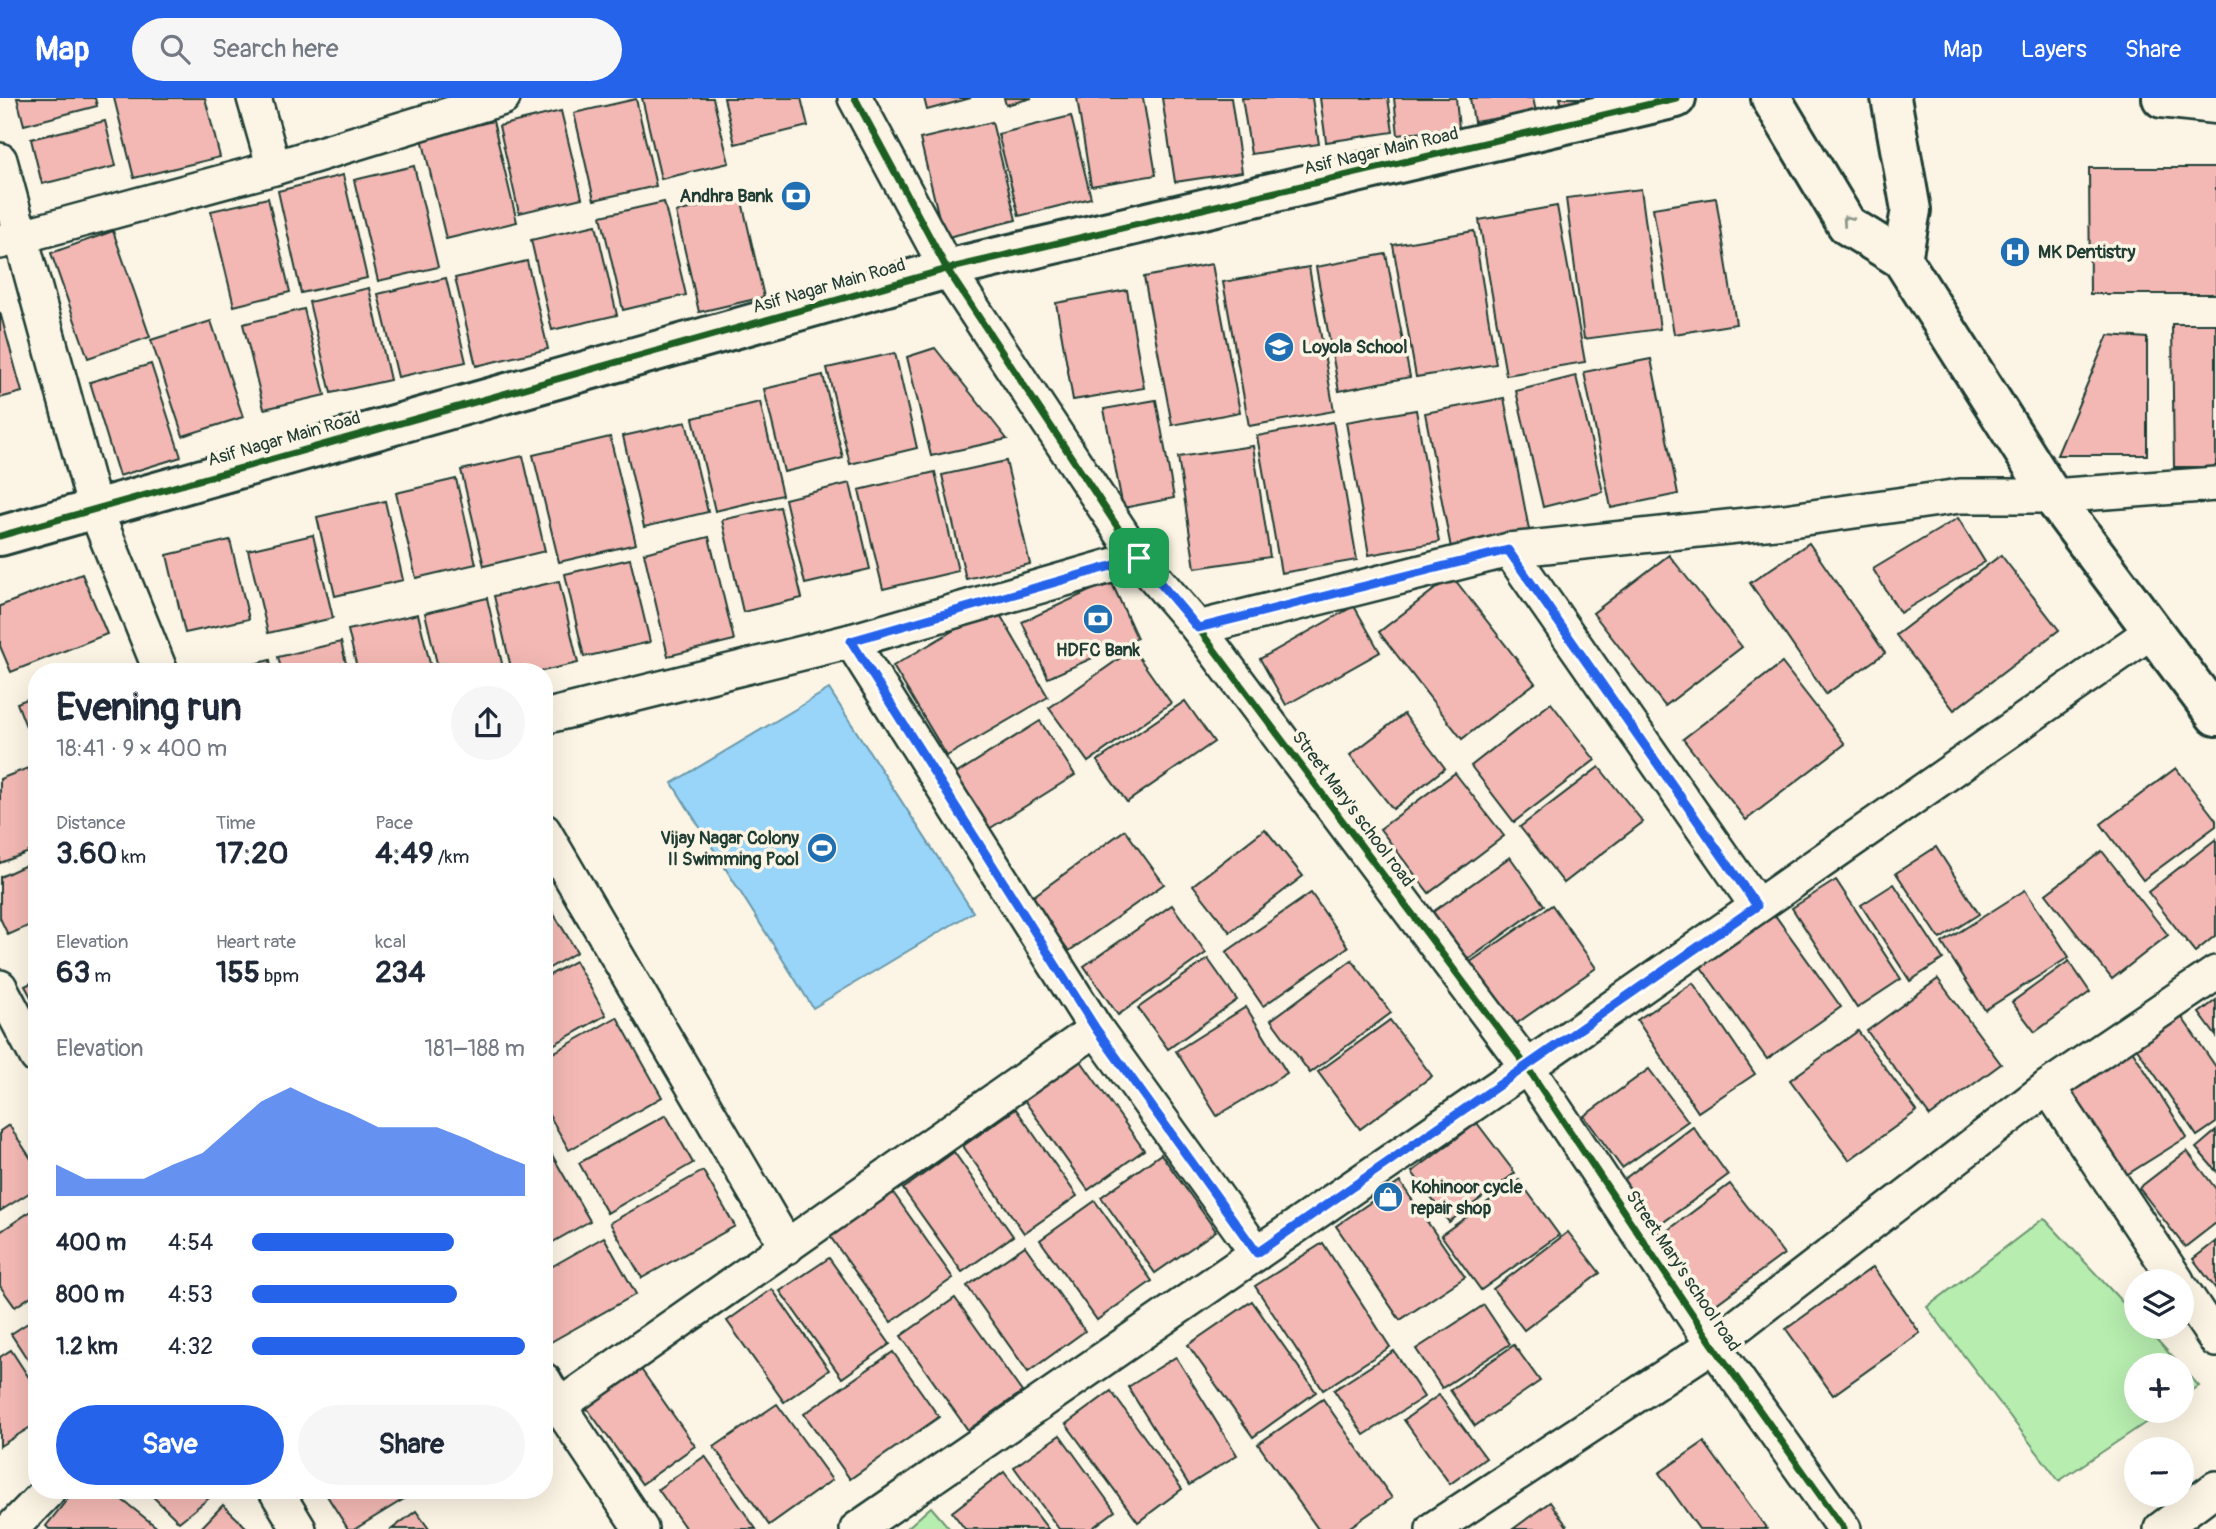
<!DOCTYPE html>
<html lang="en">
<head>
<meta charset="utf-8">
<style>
  :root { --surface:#fff; --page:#f6f6f7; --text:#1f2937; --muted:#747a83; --accent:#2563eb }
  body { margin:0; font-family:Pangolin,sans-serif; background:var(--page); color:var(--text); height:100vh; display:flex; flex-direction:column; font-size:26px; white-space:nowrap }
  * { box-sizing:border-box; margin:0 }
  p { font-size:23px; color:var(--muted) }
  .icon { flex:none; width:38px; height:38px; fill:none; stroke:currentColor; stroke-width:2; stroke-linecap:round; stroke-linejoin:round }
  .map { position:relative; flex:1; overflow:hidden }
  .details { position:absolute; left:28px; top:565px; width:525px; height:836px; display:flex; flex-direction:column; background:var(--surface); border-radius:28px; box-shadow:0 7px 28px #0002 }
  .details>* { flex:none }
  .tools { position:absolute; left:2124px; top:1171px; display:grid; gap:14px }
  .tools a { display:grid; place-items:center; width:70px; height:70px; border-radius:50%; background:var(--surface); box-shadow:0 7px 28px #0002; font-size:35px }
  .pin { position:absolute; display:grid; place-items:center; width:60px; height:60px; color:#fff; margin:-30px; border-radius:14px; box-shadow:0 4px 10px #0006 }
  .round { display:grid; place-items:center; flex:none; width:74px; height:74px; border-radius:37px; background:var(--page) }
  .headline { display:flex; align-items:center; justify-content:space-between; height:119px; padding:0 28px }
  h1 { font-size:38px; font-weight:800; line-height:52px }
  .figures { display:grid; grid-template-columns:repeat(3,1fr); gap:10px; height:119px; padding:7px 28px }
  .figures div { display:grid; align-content:center }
  .figures b { font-size:30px; font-weight:800 }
  .figures small { font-size:19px; font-weight:400 }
  .figures p { font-size:19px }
  .chart { height:196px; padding:14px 28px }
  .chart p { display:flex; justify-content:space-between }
  .chart svg { width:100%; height:126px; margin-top:7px; fill:var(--accent); opacity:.7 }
  .action { display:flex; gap:14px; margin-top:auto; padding:14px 28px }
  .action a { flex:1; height:80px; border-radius:42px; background:var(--accent); color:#fff; font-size:28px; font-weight:800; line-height:80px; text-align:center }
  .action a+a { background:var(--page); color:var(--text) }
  ul { padding:0 28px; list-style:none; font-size:23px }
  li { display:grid; grid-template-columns:112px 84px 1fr; align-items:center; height:52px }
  li i { height:18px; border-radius:9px; background:var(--accent) }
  header { display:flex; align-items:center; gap:42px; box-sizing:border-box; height:98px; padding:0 35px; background:var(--accent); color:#fff }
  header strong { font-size:33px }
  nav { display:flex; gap:38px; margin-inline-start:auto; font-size:24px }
  .search { width:490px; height:63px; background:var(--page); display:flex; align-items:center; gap:18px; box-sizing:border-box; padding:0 24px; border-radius:38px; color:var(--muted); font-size:26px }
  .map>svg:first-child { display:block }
</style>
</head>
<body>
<header>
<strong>Map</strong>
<div class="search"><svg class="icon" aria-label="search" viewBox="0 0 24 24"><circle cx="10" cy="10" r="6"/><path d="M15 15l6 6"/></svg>Search here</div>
<nav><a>Map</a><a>Layers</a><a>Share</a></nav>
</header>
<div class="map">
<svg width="2216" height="1431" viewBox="0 0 2216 1431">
  <rect width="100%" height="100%" fill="#fcf5e5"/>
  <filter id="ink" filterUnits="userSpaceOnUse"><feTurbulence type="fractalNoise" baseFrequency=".0143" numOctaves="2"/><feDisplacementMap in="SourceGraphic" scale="14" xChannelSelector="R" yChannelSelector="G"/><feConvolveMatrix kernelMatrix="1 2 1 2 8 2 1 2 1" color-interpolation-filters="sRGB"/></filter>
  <g filter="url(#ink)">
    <g fill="#b7edaf" stroke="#6b9572" stroke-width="2">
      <polygon points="2044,1120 2137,1220 2137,1228 2145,1229 2180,1267 2137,1267 2137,1312 2163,1313 2059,1383 1927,1209"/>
      <polygon points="2182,1269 2199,1288 2182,1299"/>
      <polygon points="931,1409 950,1431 906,1431"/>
    </g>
    <polygon fill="#99d4f9" stroke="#6898aa" stroke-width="2" points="829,591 973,814 813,910 672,685"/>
    <g fill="#f3b8b3" stroke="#1f3d34" stroke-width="2">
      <polygon points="17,0 95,0 97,8 24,27"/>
      <polygon points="114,0 205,0 220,59 134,80"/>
      <polygon points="642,0 713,0 729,65 661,81"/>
      <polygon points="724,0 801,0 808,28 735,46"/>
      <polygon points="924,0 971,0 927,12"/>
      <polygon points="1004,0 1032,0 1006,7"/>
      <polygon points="1077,0 1143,0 1156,77 1091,88"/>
      <polygon points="1162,0 1231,0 1242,74 1175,84"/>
      <polygon points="1242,0 1312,0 1319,46 1251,56"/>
      <polygon points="1320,0 1388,0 1393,34 1326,44"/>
      <polygon points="1394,0 1456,0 1459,30 1398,37"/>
      <polygon points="1470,0 1533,0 1536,14 1474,24"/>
      <polygon points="1560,0 1588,0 1562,8"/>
      <polygon points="636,1 656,88 594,102 574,15"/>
      <polygon points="561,13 582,100 519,115 499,28"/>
      <polygon points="1071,18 1091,100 1019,118 998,36"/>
      <polygon points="105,23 116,68 42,86 31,41"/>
      <polygon points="493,23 517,124 446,141 422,40"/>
      <polygon points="992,24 1016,122 944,140 920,41"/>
      <polygon points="414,68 438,169 378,183 354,82"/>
      <polygon points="2089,70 2216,70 2216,196 2090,196"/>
      <polygon points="343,77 367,180 301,195 278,93"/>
      <polygon points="1641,91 1660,231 1584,241 1566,100"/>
      <polygon points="741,99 764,199 699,214 676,114"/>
      <polygon points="268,100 290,194 234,208 211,113"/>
      <polygon points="1716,100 1736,226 1674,236 1653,110"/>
      <polygon points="664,104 686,197 623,212 601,118"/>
      <polygon points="1557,108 1585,264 1506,277 1479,122"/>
      <polygon points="596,127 617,217 552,232 531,142"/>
      <polygon points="113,133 150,239 88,260 51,155"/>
      <polygon points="1474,133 1496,266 1416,279 1393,147"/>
      <polygon points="1386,156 1410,279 1339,293 1316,169"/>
      <polygon points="527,163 548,251 476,268 455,180"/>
      <polygon points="1212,166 1240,314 1172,327 1144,179"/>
      <polygon points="1309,169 1334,313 1249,328 1223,184"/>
      <polygon points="446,180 466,264 398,279 378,196"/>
      <polygon points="369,190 390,282 331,295 309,204"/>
      <polygon points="1127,192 1144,290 1073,302 1056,205"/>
      <polygon points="304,211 325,297 264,311 243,226"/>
      <polygon points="0,214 22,294 0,300"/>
      <polygon points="211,223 243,319 183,338 151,242"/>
      <polygon points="2172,226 2216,226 2216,369 2174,369"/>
      <polygon points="2108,237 2147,240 2147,357 2057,357"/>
      <polygon points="935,250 1007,341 931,358 907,259"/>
      <polygon points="895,255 917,350 850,366 827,270"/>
      <polygon points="1651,261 1678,396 1611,410 1584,274"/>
      <polygon points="151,266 181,359 119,378 90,284"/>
      <polygon points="823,277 843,360 784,374 764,291"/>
      <polygon points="1576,278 1603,394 1543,409 1516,293"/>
      <polygon points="1504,300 1530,437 1451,450 1425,315"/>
      <polygon points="1156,302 1174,400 1123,410 1104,311"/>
      <polygon points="760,304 782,397 715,413 693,320"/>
      <polygon points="1416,312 1439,444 1369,457 1346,324"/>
      <polygon points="686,324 708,414 644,429 623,338"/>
      <polygon points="1333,324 1357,462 1281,475 1257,338"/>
      <polygon points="610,339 636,446 559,464 533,357"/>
      <polygon points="1253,348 1270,459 1195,470 1178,359"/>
      <polygon points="523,358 545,453 484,468 461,372"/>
      <polygon points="1006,363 1030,466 966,481 942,377"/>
      <polygon points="935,374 958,473 883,491 859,392"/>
      <polygon points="456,381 476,466 416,480 396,395"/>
      <polygon points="850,385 870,471 805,486 785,401"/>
      <polygon points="385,403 403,482 335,498 317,419"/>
      <polygon points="780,409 802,500 743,514 722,422"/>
      <polygon points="1958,420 1985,464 1900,515 1873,471"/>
      <polygon points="313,437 333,520 268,535 248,452"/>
      <polygon points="709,439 734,542 668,558 644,455"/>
      <polygon points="230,442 249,521 185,535 167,457"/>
      <polygon points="1809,445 1885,555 1826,596 1750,485"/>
      <polygon points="1669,457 1742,549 1665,608 1593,515"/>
      <polygon points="2001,457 2059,532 1954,612 1896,537"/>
      <polygon points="630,461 650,544 584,559 565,476"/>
      <polygon points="82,476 107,536 11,574 0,548 0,508"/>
      <polygon points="1452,478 1535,585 1462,641 1379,534"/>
      <polygon points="559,483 578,565 538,574 512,574 494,498"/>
      <polygon points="1111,483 1137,540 1048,580 1022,524"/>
      <polygon points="487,500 504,574 439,574 425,515"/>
      <polygon points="995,508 1048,599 947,658 893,568"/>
      <polygon points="1354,508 1380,554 1286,607 1260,561"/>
      <polygon points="418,516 432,574 358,574 348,532"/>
      <polygon points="341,544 348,574 282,574 278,559"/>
      <polygon points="1133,551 1171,605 1088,664 1049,610"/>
      <polygon points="270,562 272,574 221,574"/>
      <polygon points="1782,565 1845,646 1746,722 1683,641"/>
      <polygon points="37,597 37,657 17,605"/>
      <polygon points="1185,603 1214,644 1127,704 1097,663"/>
      <polygon points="1551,605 1595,662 1514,724 1471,668"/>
      <polygon points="1404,616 1445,670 1393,711 1350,657"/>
      <polygon points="1040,623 1075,677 989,731 954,677"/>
      <polygon points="1599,669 1643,724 1564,785 1520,729"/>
      <polygon points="28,670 37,693 37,751 0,765 0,681"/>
      <polygon points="2176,670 2216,722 2216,728 2143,782 2101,726"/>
      <polygon points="1455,675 1504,738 1429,795 1380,731"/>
      <polygon points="1265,731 1303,778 1230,834 1193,787"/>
      <polygon points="1125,732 1164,786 1069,853 1031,800"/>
      <polygon points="2216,741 2216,837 2195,854 2148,794"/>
      <polygon points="1936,749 1979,816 1940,841 1896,775"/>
      <polygon points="2102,753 2168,837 2112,881 2046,796"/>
      <polygon points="1510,759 1544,807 1465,864 1430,816"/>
      <polygon points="37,762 37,824 8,837 0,820 0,779"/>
      <polygon points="1836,782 1901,881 1857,910 1792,810"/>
      <polygon points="1894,786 1943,861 1910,883 1861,807"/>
      <polygon points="2025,792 2069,859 1985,912 1942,845"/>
      <polygon points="1311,795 1348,849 1263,908 1226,854"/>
      <polygon points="544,800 577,854 544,873"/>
      <polygon points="1767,806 1841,909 1767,961 1693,858"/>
      <polygon points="1172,807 1206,855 1118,917 1084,868"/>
      <polygon points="1552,807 1596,870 1510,930 1466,867"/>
      <polygon points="1208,861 1237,902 1168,951 1138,910"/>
      <polygon points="1352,862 1391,915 1310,975 1271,922"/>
      <polygon points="575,863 606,917 544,952 544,880"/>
      <polygon points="2069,863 2090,894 2035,934 2012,904"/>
      <polygon points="1938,881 2001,966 1930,1018 1867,933"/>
      <polygon points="37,882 37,910 25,888"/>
      <polygon points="1693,885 1755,976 1698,1014 1637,922"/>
      <polygon points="2216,902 2216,938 2199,915"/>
      <polygon points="1246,909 1287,975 1217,1018 1176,953"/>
      <polygon points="2181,918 2216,969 2216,1025 2197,1038 2136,949"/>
      <polygon points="617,919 662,999 569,1052 544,1008 544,960"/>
      <polygon points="1390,922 1432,978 1360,1031 1318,974"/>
      <polygon points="1858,933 1917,1013 1849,1062 1790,982"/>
      <polygon points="2132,952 2187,1039 2123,1079 2068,991"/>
      <polygon points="1081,963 1144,1052 1088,1092 1024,1002"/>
      <polygon points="1649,971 1688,1023 1622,1070 1584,1018"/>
      <polygon points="1016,1011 1077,1098 1024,1135 963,1048"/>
      <polygon points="666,1017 693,1065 607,1115 579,1065"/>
      <polygon points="1477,1025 1515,1075 1449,1124 1412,1074"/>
      <polygon points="9,1027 37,1070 37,1090 0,1113 0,1033"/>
      <polygon points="1693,1029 1728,1077 1654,1131 1619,1085"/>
      <polygon points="2216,1033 2216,1073 2196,1050"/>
      <polygon points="2187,1053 2216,1091 2216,1125 2185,1149 2139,1090"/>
      <polygon points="954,1054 1013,1138 962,1174 903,1091"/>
      <polygon points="1161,1056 1216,1133 1155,1175 1101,1099"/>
      <polygon points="552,1057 590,1123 544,1149 544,1062"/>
      <polygon points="703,1073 735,1128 642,1180 610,1125"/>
      <polygon points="1519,1082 1559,1137 1481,1192 1441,1137"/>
      <polygon points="1400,1084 1465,1179 1400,1222 1336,1128"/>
      <polygon points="1730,1086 1784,1156 1712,1209 1659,1139"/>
      <polygon points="892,1093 953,1180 891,1224 829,1137"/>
      <polygon points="1095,1103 1152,1183 1097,1222 1040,1142"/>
      <polygon points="37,1109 37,1194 15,1209 0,1188 0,1134"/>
      <polygon points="1568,1134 1600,1175 1524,1232 1493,1191"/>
      <polygon points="604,1139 636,1196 549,1245 544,1236 544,1173"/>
      <polygon points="2216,1143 2216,1191 2193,1161"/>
      <polygon points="1323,1145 1390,1249 1323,1292 1255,1188"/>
      <polygon points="1025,1148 1085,1233 1028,1274 967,1188"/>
      <polygon points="829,1160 890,1246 842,1280 780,1193"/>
      <polygon points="1873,1169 1920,1235 1833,1297 1786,1231"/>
      <polygon points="772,1191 829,1272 784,1304 727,1223"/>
      <polygon points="955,1200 1022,1294 968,1332 901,1238"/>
      <polygon points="1252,1203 1316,1294 1253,1339 1188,1247"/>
      <polygon points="1484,1207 1510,1246 1442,1290 1416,1251"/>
      <polygon points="37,1219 37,1276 11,1236"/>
      <polygon points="1514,1247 1540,1283 1475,1328 1450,1292"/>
      <polygon points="11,1252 37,1292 37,1325 0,1348 0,1259"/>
      <polygon points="1394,1253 1424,1299 1364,1337 1334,1292"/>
      <polygon points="893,1254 939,1319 850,1381 804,1316"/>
      <polygon points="1176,1259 1237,1357 1189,1387 1128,1289"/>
      <polygon points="638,1267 695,1348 642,1386 584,1306"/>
      <polygon points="1111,1293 1182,1391 1138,1424 1066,1326"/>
      <polygon points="1439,1297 1486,1360 1450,1386 1404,1322"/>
      <polygon points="1323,1301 1392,1400 1347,1431 1318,1431 1258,1346"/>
      <polygon points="777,1306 832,1382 769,1427 714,1349"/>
      <polygon points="1060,1337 1115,1413 1091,1431 1059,1431 1014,1369"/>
      <polygon points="1704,1344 1767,1431 1699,1431 1659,1375"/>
      <polygon points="705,1358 756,1431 686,1431 658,1391"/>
      <polygon points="1004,1374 1048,1431 965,1431 952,1414"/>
      <polygon points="74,1393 111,1393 159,1431 49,1431 46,1428"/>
      <polygon points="147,1393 218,1393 179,1424"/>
      <polygon points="324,1393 417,1393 355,1431 348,1431"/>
      <polygon points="1550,1404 1569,1431 1513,1431"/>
      <polygon points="223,1407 248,1431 200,1431"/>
      <polygon points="416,1413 429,1431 392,1431"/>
    </g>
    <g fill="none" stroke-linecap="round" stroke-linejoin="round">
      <g stroke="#1f3d34" stroke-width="38">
        <g id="street">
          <polyline points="254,0 274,70"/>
          <polyline points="855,0 947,171 1138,460 1198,530 1527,969 1713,1247 1844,1431"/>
          <polyline points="0,62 95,411 161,574"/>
          <polyline points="0,144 274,70 503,0"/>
          <polyline points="1509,452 1757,808"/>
          <polyline points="1198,530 1509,452 1784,423 1960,398 2052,398 2216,386"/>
          <polyline points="851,543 1096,931 1257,1155"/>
          <polyline points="544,619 851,543 1138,460"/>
          <polyline points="544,733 787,1149"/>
          <polyline points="0,889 37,959"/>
          <polyline points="2048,989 2177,1183"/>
          <polyline points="2182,1191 2216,1242"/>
          <polyline points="544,1282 559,1308 641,1431"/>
          <polyline points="559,1308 1096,931"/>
          <polyline points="276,1393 299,1431"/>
          <polyline points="11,1431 48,1393"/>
          <polyline points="857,1431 1527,969 2152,533"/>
          <polyline points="1433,1431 1713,1247 2048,989 2216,875"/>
          <polyline points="2161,1431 2216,1390"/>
        </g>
      </g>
      <g stroke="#1f3d34" stroke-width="44">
        <g id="secondary">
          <polyline points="1771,0 1847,127 1902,161 2052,398 2216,618"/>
          <polyline points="1891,0 1911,112 1902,161"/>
          <polyline points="2162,0 2216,6"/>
          <polyline points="0,438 947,171 1676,0"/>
        </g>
      </g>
      <use href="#street" stroke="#fcf5e5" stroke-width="33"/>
      <use href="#secondary" stroke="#fcf5e5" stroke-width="38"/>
      <g stroke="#fcf5e5" stroke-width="11">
        <g id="cycleway">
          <polyline points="855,0 947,171 1138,460 1198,530 1527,969 1713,1247 1844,1431"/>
          <polyline points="0,438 947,171 1676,0"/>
        </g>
      </g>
      <use href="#cycleway" stroke="#1b5e20" stroke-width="7"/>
    </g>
    <defs><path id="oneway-chevron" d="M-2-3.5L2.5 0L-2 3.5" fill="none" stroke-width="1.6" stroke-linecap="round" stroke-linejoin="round" transform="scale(1.75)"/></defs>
    <use stroke="#8e998c" href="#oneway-chevron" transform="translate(1847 122) rotate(-131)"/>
  </g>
  <g fill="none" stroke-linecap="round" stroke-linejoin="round" filter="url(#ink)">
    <g stroke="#fff" stroke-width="14">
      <polygon id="route" points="1508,452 1757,808 1257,1155 1096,931 851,543 1139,460 1198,530"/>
    </g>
    <use href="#route" stroke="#2563eb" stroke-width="9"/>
  </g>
  <defs>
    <g id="bank-disc" transform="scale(1.575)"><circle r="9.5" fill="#1f6fb2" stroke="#fcf5e5"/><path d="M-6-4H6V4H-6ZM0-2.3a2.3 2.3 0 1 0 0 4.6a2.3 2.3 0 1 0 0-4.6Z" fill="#fff"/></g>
    <g id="hospital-disc" transform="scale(1.575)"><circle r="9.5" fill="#1f6fb2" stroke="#fcf5e5"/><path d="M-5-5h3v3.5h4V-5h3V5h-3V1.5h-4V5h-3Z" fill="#fff"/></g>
    <g id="school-disc" transform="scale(1.575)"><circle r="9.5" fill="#1f6fb2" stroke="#fcf5e5"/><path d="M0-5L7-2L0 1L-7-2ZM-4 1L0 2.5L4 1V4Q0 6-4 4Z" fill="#fff"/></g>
    <g id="stadium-disc" transform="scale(1.575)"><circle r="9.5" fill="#1f6fb2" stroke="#fcf5e5"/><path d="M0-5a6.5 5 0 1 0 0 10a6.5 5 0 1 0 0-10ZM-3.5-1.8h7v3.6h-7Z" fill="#fff"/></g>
    <g id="shop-disc" transform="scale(1.575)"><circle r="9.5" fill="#1f6fb2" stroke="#fcf5e5"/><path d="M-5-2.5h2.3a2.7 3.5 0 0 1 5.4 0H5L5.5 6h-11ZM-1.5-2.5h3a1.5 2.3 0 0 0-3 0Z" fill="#fff"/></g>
  </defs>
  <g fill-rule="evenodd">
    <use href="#bank-disc" x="796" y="98"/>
    <use href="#hospital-disc" x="2015" y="154"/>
    <use href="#school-disc" x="1279" y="249"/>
    <use href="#bank-disc" x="1098" y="521"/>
    <use href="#stadium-disc" x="822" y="750"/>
    <use href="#shop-disc" x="1388" y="1099"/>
  </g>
  <g text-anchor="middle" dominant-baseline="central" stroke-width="7" stroke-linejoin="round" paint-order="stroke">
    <g font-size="18" fill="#1f3d34" stroke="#fcf5e5">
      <text transform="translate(1381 53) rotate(-13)">Asif Nagar Main Road</text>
      <text transform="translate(829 188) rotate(-16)">Asif Nagar Main Road</text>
      <text transform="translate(284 341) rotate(-16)">Asif Nagar Main Road</text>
      <text transform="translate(1353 711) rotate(53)">Street Mary's school road</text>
      <text transform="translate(1683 1173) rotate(56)">Street Mary's school road</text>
    </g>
    <g font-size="18" font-weight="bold" fill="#1f3d34" stroke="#fcf5e5" text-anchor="start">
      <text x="773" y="98" text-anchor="end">Andhra Bank</text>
      <text x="2038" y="154">MK Dentistry</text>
      <text x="1302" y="249">Loyola School</text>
      <text x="1098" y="552" text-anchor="middle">HDFC Bank</text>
      <text x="799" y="740" text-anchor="end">Vijay Nagar Colony<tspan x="799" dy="21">II Swimming Pool</tspan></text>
      <text x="1411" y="1089">Kohinoor cycle<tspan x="1411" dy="21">repair shop</tspan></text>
    </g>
  </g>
</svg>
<div class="tools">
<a><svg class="icon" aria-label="layers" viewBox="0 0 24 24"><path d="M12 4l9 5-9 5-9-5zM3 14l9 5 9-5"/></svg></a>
<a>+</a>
<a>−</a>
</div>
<div class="pin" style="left:1139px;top:460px;background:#1e9e55"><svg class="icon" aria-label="arrive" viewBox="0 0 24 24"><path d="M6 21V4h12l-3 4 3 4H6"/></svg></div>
<section class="details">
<div class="headline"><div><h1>Evening run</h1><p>18:41 · 9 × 400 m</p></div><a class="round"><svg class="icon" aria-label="share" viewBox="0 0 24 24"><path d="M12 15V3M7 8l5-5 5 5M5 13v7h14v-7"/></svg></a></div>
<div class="figures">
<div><p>Distance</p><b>3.60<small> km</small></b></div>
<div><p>Time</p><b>17:20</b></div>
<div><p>Pace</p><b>4:49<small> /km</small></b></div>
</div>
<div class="figures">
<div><p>Elevation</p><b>63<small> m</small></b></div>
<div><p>Heart rate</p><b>155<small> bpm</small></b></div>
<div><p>kcal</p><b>234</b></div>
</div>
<div class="chart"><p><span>Elevation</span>181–188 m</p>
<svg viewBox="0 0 160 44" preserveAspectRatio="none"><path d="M0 44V33L10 38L20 38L30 38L40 33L50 29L60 20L70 11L80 6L90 11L100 15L110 20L120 20L130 20L140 24L150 29L160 33V44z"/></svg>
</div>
<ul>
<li><b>400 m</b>4:54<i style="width:74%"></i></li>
<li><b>800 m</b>4:53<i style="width:75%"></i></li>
<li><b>1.2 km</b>4:32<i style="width:100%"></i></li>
</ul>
<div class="action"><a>Save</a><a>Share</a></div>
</section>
</div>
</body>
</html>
